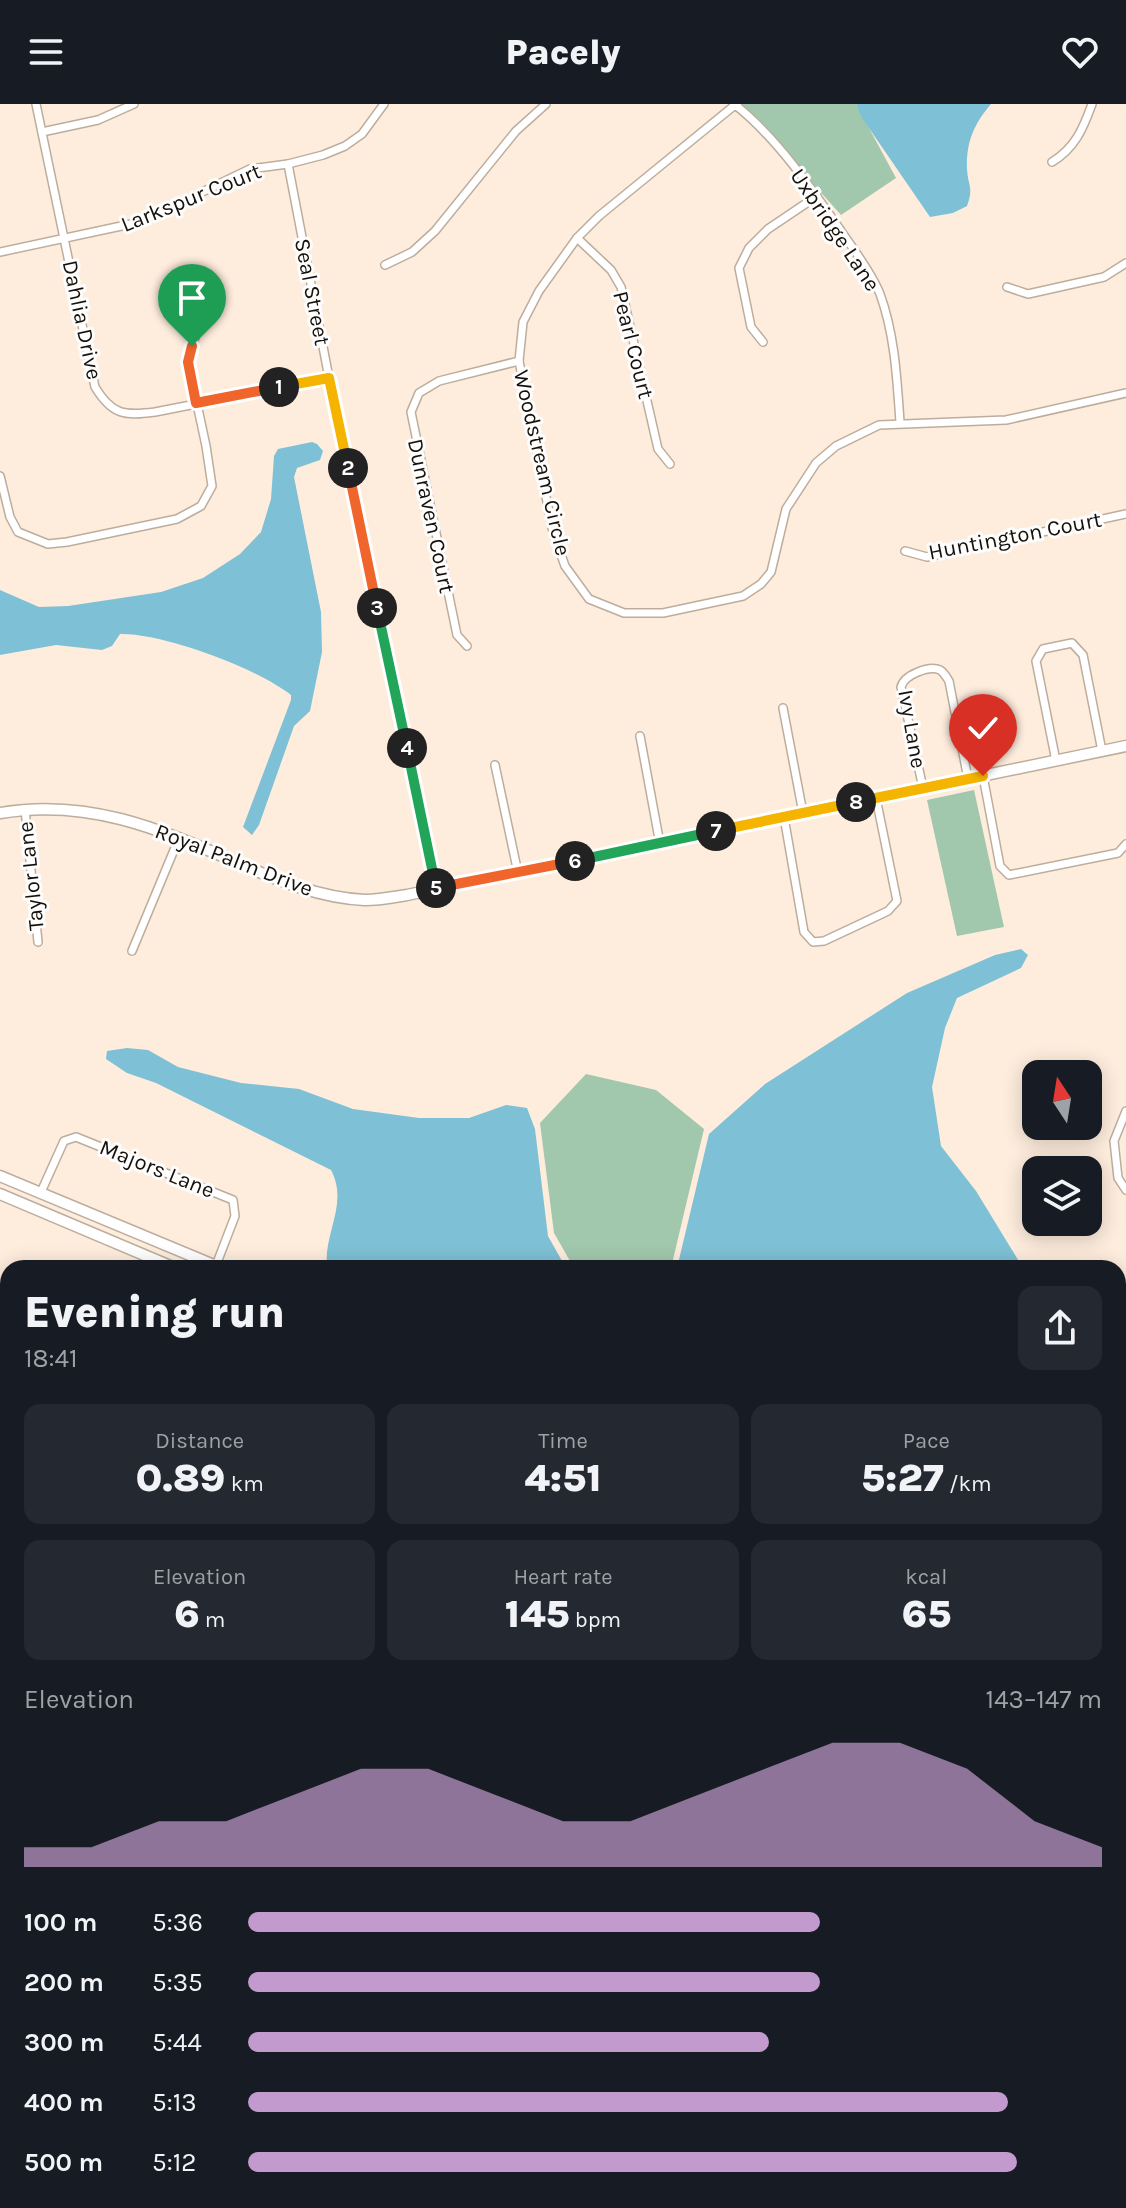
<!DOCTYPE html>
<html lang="en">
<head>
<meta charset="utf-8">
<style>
  :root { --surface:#171b24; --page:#242831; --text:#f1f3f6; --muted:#9ea1a6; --accent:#c29acd }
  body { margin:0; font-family:Karla,sans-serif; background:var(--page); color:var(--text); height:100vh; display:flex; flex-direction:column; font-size:30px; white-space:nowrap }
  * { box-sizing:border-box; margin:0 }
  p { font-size:26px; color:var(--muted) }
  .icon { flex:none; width:44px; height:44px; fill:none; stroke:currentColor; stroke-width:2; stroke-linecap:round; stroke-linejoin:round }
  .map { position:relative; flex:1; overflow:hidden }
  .drawer { position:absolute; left:0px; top:1156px; width:1126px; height:948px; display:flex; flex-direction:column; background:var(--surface); border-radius:24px 24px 0 0; box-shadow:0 4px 20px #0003 }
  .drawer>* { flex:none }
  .needle { width:52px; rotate:348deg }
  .buttons { position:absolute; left:1022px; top:956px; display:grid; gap:16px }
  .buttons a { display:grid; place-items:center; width:80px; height:80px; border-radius:16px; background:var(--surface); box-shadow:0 4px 20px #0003; font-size:40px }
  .pin { position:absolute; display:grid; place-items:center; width:68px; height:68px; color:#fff; margin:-82px -34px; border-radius:50% 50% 50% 0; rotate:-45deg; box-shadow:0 0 8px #0007 }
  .pin .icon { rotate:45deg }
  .km { position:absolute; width:40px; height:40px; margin:-20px; border-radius:50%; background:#222; color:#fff; font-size:22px; line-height:40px; text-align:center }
  .round { display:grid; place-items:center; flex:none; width:84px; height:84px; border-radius:16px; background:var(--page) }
  .summary { display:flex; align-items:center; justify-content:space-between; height:136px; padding:0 24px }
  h1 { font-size:44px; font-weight:800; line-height:60px }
  .stats { display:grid; grid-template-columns:repeat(3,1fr); gap:12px; height:136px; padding:8px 24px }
  .stats div { display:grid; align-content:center; border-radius:16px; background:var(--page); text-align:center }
  .stats b { font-size:40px; font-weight:800 }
  .stats small { font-size:22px; font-weight:400 }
  .stats p { font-size:22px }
  .chart { height:224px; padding:16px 24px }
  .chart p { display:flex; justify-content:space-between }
  .chart svg { width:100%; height:144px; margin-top:8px; fill:var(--accent); opacity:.7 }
  ul { padding:0 24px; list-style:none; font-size:26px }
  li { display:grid; grid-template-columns:128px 96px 1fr; align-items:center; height:60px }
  li i { height:20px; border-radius:10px; background:var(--accent) }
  header { display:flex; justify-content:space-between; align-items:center; height:104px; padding:0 24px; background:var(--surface); font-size:36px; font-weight:800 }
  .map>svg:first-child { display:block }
</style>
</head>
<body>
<header><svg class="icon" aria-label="menu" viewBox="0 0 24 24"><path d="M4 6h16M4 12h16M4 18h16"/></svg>Pacely<svg class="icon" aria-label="heart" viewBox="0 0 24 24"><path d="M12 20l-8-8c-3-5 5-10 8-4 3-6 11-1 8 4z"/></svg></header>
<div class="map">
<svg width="1126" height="2104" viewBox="0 0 1126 2104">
  <rect width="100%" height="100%" fill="#feeddd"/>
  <polygon fill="#f1e0f2" points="1126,1472 1126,1654 1118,1655 1118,1492"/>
  <g fill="#a1c8ac">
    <polygon points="742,0 856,0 896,74 841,111"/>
    <polygon points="974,686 1004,823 957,832 927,696"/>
    <polygon points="586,970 656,986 704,1025 671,1164 574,1164 554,1129 540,1019"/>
    <polygon points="357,2096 476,2096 473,2104 356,2104"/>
  </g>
  <g fill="#7ec0d5">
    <path d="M 856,0 L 991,0 C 974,20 966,38 967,65 C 968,82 974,84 967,102 L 953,109 L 930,113 L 862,14 Z"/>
    <path d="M 312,338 L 317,340 L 323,347 L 320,356 L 297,364 L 294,373 L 321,508 L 322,548 L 310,607 L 294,622 L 259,721 L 252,731 L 243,723 L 291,596 L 291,591 C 257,564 163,529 120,530 L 112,542 L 102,546 L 56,541 L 0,551 L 0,486 L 39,503 L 68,502 L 161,488 L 203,474 L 240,450 L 261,428 L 271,395 L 274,352 L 278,345 Z"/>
    <polygon points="1021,845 1028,851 1021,864 957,894 945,924 932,983 941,1042 976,1087 1023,1164 677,1164 709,1030 765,980 907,889 995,851"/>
    <path d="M 127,944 L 148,946 L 178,963 L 241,979 L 299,985 L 353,1005 L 419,1014 L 469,1014 L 506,1001 L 527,1004 L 535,1025 L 548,1132 L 566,1164 L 327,1164 C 323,1129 349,1100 331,1066 L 156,979 L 127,969 L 106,955 L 107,947 Z"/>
  </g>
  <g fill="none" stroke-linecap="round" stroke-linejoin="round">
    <g stroke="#bdad9d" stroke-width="10">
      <g id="street">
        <path d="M 36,0 L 95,283 C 112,311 124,312 155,308 L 329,274"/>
        <path d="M 734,0 C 777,33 817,92 848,137 C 859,153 873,172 880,190 C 895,231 897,276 900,318"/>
        <polyline points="735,1 599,112 577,134 539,187 523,218 519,257 553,428 565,462 589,495 624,509 663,509 743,492 761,480 771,468 786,405 816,359 836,342 879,321 1006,316 1126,289"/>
        <polyline points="42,28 98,16 134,0"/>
        <path d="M 1052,58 C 1075,44 1083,25 1092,0"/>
        <polyline points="288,60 329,274 436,785"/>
        <polyline points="577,134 611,166 621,183 658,345 670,360"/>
        <polyline points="0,148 140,118 250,65 288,60 323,51 345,42 362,30 384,0"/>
        <polyline points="385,161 412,148 435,127 516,27 546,0"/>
        <polyline points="1007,183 1028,190 1104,173 1126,159"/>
        <polyline points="763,238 751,223 739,164 749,144 768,125 817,92"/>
        <polyline points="0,372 10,413 18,428 48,440 67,438 177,415 201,402 212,382 206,342 188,258 200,216"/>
        <polyline points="905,447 927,453 1126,410"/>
        <polyline points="467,542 457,531 411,308 419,289 439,277 519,257"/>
        <polyline points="783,604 803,709"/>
        <polyline points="640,632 660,740"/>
        <polyline points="1056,657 1036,557 1043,545 1072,539 1083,551 1102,647"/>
        <polyline points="495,661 518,769"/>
        <polyline points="983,672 1000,762 1009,771 1118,749 1126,740"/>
        <path d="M 923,684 L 901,583 C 904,571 929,561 940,566 C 945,569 946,573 949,577 L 968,675"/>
        <polyline points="25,705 38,838"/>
        <polyline points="784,713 804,828 813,838 824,837 888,807 897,797 876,694"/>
        <polyline points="132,847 179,734"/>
        <polyline points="1126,1007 1114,1037 1118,1074 1126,1086"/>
        <polyline points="41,1088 64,1037 76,1033 233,1096 235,1112 215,1164"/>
        <polyline points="0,1684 8,1689"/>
        <polyline points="1118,1818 1126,1816"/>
        <polyline points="0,1845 8,1843"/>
        <polyline points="8,1959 0,1982 8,2010"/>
        <polyline points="1118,2045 1126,2044"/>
        <polyline points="42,2096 43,2104"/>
        <polyline points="109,2104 142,2096"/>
        <polyline points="289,2104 292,2096"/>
        <polyline points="535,2104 537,2096"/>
        <polyline points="650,2104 651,2096"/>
        <polyline points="770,2104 773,2096"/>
      </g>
    </g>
    <g stroke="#bdad9d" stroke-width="13">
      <g id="secondary">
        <polyline points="735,1 736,0"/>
        <path d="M 0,709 C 87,694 157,724 236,758 C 276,776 320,794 365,796 C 379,796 394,793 407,791 L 1126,642"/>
        <polyline points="0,1072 221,1164"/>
        <polyline points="0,1090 175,1164"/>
        <polyline points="1118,1478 1126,1458"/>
        <polyline points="0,1651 8,1656"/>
        <polyline points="867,2104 870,2096"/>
      </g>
    </g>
    <use href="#street" stroke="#fff" stroke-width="7"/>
    <use href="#secondary" stroke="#fff" stroke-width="10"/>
  </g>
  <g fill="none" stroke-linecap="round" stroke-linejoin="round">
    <g stroke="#fff" stroke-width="16">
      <polyline id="split-1" points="192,242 188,258 196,299 279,283"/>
    </g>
    <g stroke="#fff" stroke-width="16">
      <polyline id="split-2" points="279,283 329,274 348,364"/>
    </g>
    <g stroke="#fff" stroke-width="16">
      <polyline id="split-3" points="348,364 377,504"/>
    </g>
    <g stroke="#fff" stroke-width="16">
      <polyline id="split-4" points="377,504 407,644"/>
    </g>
    <g stroke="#fff" stroke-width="16">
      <polyline id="split-5" points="407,644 436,784"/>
    </g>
    <g stroke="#fff" stroke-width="16">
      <polyline id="split-6" points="436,784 575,757"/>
    </g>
    <g stroke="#fff" stroke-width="16">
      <polyline id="split-7" points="575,757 716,727"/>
    </g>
    <g stroke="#fff" stroke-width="16">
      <polyline id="split-8" points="716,727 856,698"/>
    </g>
    <g stroke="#fff" stroke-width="16">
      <polyline id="split-9" points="856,698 983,672"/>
    </g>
    <use href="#split-1" stroke="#f0652b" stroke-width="10"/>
    <use href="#split-2" stroke="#f5b400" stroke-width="10"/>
    <use href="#split-3" stroke="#f0652b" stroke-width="10"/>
    <use href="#split-4" stroke="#22a559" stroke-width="10"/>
    <use href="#split-5" stroke="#22a559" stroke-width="10"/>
    <use href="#split-6" stroke="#f0652b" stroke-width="10"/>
    <use href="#split-7" stroke="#22a559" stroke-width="10"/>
    <use href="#split-8" stroke="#f5b400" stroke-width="10"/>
    <use href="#split-9" stroke="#f5b400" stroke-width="10"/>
  </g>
  <g text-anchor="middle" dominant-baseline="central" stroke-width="6" stroke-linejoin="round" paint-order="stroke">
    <g font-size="22" fill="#15100a" stroke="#fdfdfd">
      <text transform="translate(191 94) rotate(-22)">Larkspur Court</text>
      <text transform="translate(835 126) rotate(56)">Uxbridge Lane</text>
      <text transform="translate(312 188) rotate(79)">Seal Street</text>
      <text transform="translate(82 216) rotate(78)">Dahlia Drive</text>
      <text transform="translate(633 241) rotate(76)">Pearl Court</text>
      <text transform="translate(542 359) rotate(77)">Woodstream Circle</text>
      <text transform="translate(431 412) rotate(78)">Dunraven Court</text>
      <text transform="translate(1015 432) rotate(-11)">Huntington Court</text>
      <text transform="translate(912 625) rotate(80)">Ivy Lane</text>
      <text transform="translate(234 756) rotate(21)">Royal Palm Drive</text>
      <text transform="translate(31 772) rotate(-96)">Taylor Lane</text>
      <text transform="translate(157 1065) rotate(22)">Majors Lane</text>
    </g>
  </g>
</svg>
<div class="buttons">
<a><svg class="needle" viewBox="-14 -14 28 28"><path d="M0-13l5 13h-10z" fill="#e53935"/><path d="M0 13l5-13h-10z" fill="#9ea1a6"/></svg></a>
<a><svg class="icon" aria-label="layers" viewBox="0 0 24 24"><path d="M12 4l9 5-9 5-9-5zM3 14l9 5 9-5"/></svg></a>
</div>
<div class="pin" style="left:192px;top:242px;background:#1e9e55"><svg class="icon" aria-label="arrive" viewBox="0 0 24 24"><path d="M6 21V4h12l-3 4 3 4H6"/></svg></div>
<div class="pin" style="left:983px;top:672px;background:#d93025"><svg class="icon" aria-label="check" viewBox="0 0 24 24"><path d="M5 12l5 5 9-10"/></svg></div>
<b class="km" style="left:279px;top:283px">1</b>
<b class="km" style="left:348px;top:364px">2</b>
<b class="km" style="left:377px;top:504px">3</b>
<b class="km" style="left:407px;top:644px">4</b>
<b class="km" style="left:436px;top:784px">5</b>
<b class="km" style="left:575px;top:757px">6</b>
<b class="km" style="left:716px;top:727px">7</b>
<b class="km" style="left:856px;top:698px">8</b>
<section class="drawer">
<div class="summary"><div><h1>Evening run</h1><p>18:41</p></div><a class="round"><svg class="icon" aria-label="share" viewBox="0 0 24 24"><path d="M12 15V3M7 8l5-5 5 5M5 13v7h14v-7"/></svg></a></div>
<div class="stats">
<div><p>Distance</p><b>0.89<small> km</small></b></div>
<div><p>Time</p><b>4:51</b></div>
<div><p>Pace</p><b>5:27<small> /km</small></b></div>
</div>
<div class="stats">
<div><p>Elevation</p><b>6<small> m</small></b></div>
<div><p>Heart rate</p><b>145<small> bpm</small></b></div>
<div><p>kcal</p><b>65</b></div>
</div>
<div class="chart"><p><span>Elevation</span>143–147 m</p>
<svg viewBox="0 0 160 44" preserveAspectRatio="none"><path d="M0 44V38L10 38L20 30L30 30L40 22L50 14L60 14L70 22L80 30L90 30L100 22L110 14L120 6L130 6L140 14L150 30L160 38V44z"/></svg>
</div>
<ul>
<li><b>100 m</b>5:36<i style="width:67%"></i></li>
<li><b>200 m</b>5:35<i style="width:67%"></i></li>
<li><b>300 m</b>5:44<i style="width:61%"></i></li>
<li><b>400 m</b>5:13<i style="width:89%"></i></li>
<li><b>500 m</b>5:12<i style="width:90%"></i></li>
</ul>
</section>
</div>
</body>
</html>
